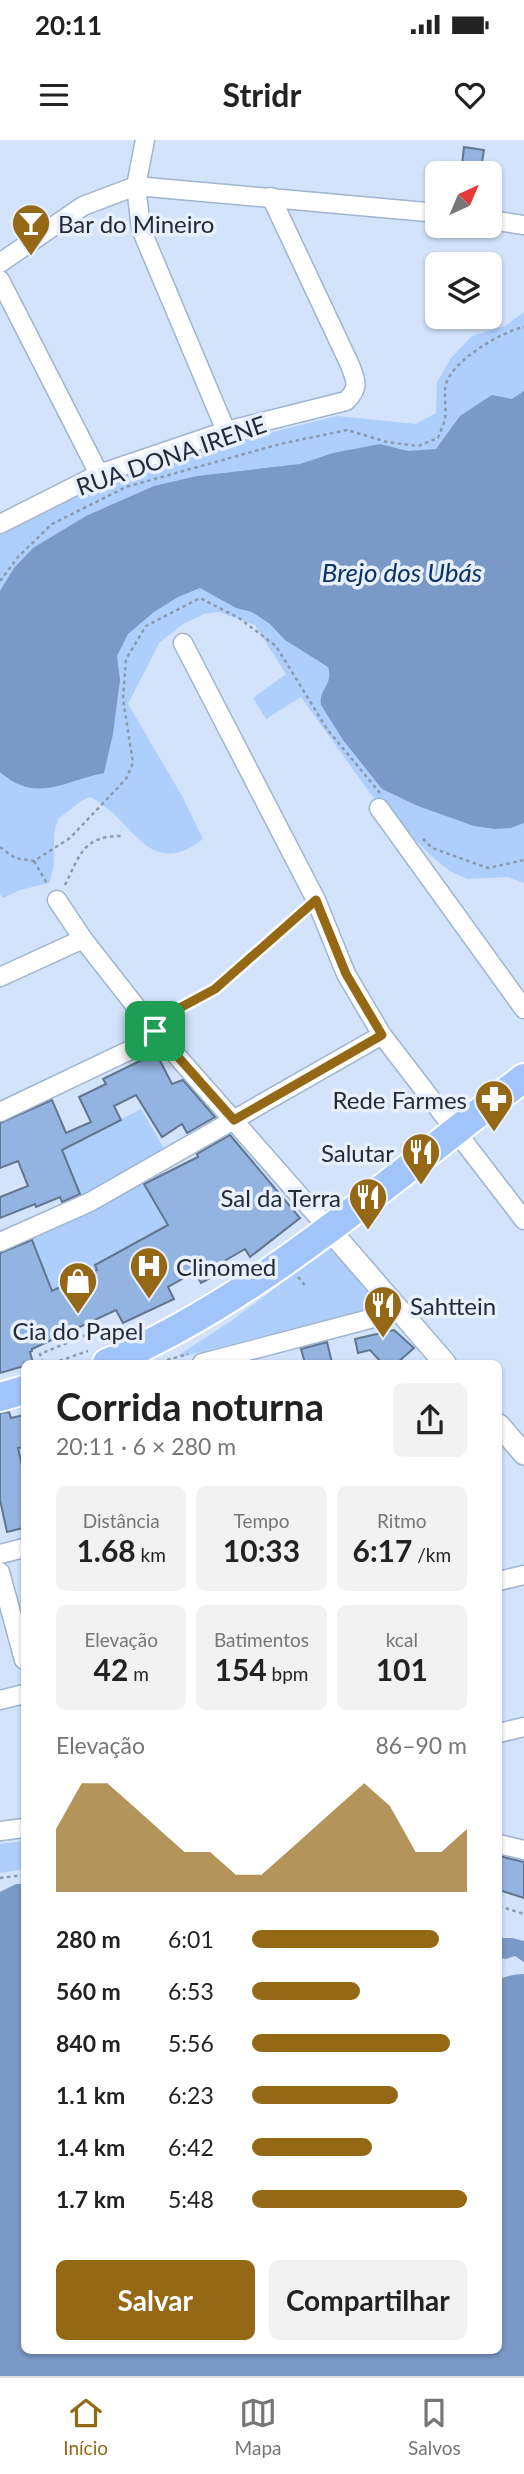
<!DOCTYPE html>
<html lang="pt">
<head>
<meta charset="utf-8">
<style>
  :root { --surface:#fff; --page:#f2f2f2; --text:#222; --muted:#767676; --line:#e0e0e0; --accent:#946815 }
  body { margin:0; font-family:Lato,sans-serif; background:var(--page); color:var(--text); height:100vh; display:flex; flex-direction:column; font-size:26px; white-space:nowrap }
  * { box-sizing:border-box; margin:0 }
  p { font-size:23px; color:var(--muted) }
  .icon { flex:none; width:38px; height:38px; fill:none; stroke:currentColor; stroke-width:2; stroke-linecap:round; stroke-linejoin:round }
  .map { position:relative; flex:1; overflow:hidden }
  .sheet { position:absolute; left:21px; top:1220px; width:481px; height:994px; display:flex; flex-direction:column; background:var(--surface); border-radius:10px; box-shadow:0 2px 5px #0004 }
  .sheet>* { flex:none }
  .needle { width:46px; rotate:44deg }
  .buttons { position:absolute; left:425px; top:21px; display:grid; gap:14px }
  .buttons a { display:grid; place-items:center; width:77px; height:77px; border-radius:10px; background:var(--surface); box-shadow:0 2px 5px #0004; font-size:35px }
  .pin { position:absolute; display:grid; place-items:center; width:60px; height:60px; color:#fff; margin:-30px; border-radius:14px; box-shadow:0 4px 10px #0006 }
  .round { display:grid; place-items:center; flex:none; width:74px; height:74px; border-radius:10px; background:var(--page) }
  .summary { display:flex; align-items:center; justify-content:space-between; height:119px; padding:0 35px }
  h1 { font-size:38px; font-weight:700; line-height:52px }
  .metrics { display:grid; grid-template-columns:repeat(3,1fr); gap:10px; height:119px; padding:7px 35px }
  .metrics div { display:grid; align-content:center; border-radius:10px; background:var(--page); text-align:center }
  .metrics b { font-size:30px; font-weight:700 }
  .metrics small { font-size:19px; font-weight:400 }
  .metrics p { font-size:19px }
  .chart { height:196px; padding:14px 35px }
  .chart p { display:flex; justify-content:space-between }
  .chart svg { width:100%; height:126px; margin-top:7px; fill:var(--accent); opacity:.7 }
  .button { display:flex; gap:14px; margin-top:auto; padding:14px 35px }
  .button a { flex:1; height:80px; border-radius:10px; background:var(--accent); color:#fff; font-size:28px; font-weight:700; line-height:80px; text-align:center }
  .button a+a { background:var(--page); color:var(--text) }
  ul { padding:0 35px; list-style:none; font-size:23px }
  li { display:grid; grid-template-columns:112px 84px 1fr; align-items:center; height:52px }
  li i { height:18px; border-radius:9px; background:var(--accent) }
  .status { display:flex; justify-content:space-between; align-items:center; height:49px; padding:0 35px; background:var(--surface); direction:ltr }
  .status svg { height:19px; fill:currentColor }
  header { display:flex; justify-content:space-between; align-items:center; height:91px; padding:0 35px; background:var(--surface); font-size:32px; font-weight:700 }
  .menu { display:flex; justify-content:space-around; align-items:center; height:98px; border-top:2px solid var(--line); background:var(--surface); font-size:19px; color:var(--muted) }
  .menu a { display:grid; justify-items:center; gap:4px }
  .menu .active { color:var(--accent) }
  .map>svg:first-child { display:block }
</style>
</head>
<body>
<div class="status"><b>20:11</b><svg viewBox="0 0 49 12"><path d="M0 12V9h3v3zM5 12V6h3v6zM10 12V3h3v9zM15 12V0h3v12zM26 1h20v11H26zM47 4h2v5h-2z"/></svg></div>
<header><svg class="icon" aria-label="menu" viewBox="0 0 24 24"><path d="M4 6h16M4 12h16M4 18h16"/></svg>Stridr<svg class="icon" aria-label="heart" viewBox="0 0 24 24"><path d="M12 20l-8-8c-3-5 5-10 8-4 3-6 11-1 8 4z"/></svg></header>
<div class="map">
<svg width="524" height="2236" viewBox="0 0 524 2236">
  <rect width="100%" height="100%" fill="#d2e3fb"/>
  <g fill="#aecefb">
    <path d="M 524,172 L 524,743 L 508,737 L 467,739 L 450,731 L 435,719 L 378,664 L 301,557 L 266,579 L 253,558 L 286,534 L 255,485 L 219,472 L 204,474 L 183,484 L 159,503 L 128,564 L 182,656 L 203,699 C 147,742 134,678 90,657 L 81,661 L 58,679 L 54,693 L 54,726 L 49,743 L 20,750 L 3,758 L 0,754 L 0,385 L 112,333 L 337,276 L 416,284 L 436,273 L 437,242 L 451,218 L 472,196 L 505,186 Z"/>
    <polygon points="141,969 166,1012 81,1056 62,1010"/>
    <polygon points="142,1040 168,1084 95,1124 101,1140 81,1150 76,1140 52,1151 31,1099 71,1080"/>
    <polygon points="332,1106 380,1160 375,1167 181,1217 179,1215 231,1181"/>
    <polygon points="24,1701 24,1729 0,1733 0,1704"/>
  </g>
  <g fill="#7a99c6">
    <path d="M 524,251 L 524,683 L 511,688 L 495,689 L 474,686 L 418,666 L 382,649 L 343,600 L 321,565 C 318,549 334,545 328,527 L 285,500 L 270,484 L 252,472 L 236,468 L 200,448 L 178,457 L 154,472 L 128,494 L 117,516 L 120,540 L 113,594 L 104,633 C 64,641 36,664 0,632 L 0,451 L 14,428 L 33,408 L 86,376 L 154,346 L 197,336 L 300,324 L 333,313 L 380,304 L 408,311 L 436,309 L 460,276 L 492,255 L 512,259 Z"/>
    <path d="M 16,1744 L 24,1744 L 24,2210 L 499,2210 L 499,1840 C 504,1836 517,1834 524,1834 L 524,2236 L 0,2236 L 0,1752 Z"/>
    <polygon points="499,1798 512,1798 524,1801 524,1822 515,1816 506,1819 499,1818"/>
  </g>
  <g fill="#93b3e1" stroke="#62758f" stroke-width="2">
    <polygon points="464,7 484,10 480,33 461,33"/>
    <polygon points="156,913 172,944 183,940 215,977 187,993 182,984 162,997 136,955 114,966 121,980 62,1010 80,1054 62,1062 60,1057 36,1067 35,1064 0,1078 0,1057 28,1046 18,1021 0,1028 0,983 52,960 66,993 91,982 79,957 106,944 103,939"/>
    <polygon points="230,995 300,1078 250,1117 245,1109 221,1123 225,1130 201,1143 195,1132 168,1147 174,1159 123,1183 116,1170 32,1209 32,1211 30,1212 33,1223 24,1223 24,1226 0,1233 0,1113 32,1100 52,1151 97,1130 95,1125 168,1085 144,1044 198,1017 197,1014"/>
    <polygon points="394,1190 414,1208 397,1223 382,1223 370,1210 358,1213 355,1199"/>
    <polygon points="327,1202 332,1223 305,1223 301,1209"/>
    <polygon points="9,1272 11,1278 24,1275 24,1307 18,1308 24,1334 24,1383 22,1384 23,1388 7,1392 0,1360 0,1273"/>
    <polygon points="499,1716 524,1722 524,1758 499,1750"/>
  </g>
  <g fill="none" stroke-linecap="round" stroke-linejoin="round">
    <g stroke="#9fb4d0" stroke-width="12">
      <polyline id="service" points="155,891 176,870 215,849 316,760"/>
    </g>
    <g stroke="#9fb4d0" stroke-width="21">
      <g id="minor">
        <polyline points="145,0 136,46 141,89 226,291"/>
        <polyline points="490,80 524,85"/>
        <polyline points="0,123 83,66 136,46 438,73"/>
        <polyline points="0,140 99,334"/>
        <path d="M 0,384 L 99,334 L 226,291 L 346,261 C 360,248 356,241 350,225 L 271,57"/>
        <polyline points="183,503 316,760 346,834 382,895 524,1080"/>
        <polyline points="379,668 524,869"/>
        <polyline points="57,760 83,799 155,891 328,1088"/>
        <polyline points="0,837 83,799"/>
        <polyline points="0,972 145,903 155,891"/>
        <polyline points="0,1102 90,1062 382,895"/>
        <polyline points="202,1223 400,1171"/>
        <polyline points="0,1414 24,1408"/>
        <polyline points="0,1432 24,1520"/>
        <polyline points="499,1441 524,1435"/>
        <polyline points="0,1560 24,1554"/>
        <polyline points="499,1593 524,1587"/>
        <polyline points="0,1691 24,1688"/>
        <polyline points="499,1704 524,1710"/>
      </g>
    </g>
    <g stroke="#9fb4d0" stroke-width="24">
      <g id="tertiary">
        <polyline points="328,1088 445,1223"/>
        <polyline points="499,1285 524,1314"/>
      </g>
    </g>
    <g stroke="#fff" stroke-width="32">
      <g id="primary">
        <path d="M 107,1223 C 257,1160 394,1036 524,938"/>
        <polyline points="0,1257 24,1250"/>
      </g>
    </g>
    <g stroke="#8c99ac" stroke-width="2.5" stroke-dasharray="3.5 3.5" stroke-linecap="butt">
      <path d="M 0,441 L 18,417 L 52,384 L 126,347 L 280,304 L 347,290 L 387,302 L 418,306 L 438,298 C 440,292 444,285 445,278 C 447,267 443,254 446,244 C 453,220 501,192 524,187"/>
      <polyline points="423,699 432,708 488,728 524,720"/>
      <polyline points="0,707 15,718 34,721 70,698 126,639 133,623 123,559 126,519 146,486 200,458 239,478 276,506 327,589 380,653"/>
      <polyline points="34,721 48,745"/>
      <path d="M 65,745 C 80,715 83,696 121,696"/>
      <polyline points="298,1137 307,1148"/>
      <polyline points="167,1220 188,1214"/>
      <polyline points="43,1223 40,1214 96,1191"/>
      <polyline points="53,1223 88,1211"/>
      <polyline points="0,1738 24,1735"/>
      <polyline points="499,1766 524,1774"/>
    </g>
    <use href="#service" stroke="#fff" stroke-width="9"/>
    <use href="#minor" stroke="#fff" stroke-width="18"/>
    <use href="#tertiary" stroke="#fff" stroke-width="21"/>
    <use href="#primary" stroke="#a1c5fa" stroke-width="28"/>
  </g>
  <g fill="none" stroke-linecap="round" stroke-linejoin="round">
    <g stroke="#fff" stroke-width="14">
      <polygon id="route" points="316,760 346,834 382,895 234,980 155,891 176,870 215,849"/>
    </g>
    <use href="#route" stroke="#946815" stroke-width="9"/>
  </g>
  <defs>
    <g id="bar-pin" transform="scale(2.0125)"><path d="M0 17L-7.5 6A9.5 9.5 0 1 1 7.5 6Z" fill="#946815" stroke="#e7f0fc"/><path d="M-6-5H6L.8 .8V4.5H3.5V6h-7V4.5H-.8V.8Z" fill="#fff"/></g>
    <g id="pharmacy-pin" transform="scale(2.0125)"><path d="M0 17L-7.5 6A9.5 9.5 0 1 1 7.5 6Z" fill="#946815" stroke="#e7f0fc"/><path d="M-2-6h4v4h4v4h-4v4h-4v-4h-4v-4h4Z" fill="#fff"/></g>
    <g id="restaurant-pin" transform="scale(2.0125)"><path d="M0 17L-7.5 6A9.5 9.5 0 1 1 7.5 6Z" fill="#946815" stroke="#e7f0fc"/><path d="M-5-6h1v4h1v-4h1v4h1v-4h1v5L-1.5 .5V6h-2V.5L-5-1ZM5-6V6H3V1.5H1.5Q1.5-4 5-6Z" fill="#fff"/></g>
    <g id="hospital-pin" transform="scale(2.0125)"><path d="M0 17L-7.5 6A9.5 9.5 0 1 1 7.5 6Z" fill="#946815" stroke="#e7f0fc"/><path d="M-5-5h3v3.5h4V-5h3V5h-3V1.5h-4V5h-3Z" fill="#fff"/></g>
    <g id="shop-pin" transform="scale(2.0125)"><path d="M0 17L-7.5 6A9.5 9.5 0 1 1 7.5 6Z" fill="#946815" stroke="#e7f0fc"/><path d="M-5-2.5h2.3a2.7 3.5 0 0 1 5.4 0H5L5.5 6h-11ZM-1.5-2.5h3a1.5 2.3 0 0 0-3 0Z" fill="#fff"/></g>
  </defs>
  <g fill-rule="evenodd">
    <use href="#bar-pin" x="31" y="83"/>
    <use href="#pharmacy-pin" x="494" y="959"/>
    <use href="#restaurant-pin" x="421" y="1012"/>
    <use href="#restaurant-pin" x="368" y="1057"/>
    <use href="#hospital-pin" x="149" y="1126"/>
    <use href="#shop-pin" x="78" y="1141"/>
    <use href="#restaurant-pin" x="383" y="1165"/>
  </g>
  <g text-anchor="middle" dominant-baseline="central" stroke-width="7" stroke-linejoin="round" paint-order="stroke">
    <g font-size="24" fill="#232b37" stroke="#e7f0fc" text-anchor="start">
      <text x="58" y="83">Bar do Mineiro</text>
      <text x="467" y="959" text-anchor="end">Rede Farmes</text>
      <text x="394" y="1012" text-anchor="end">Salutar</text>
      <text x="341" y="1057" text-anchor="end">Sal da Terra</text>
      <text x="176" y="1126">Clinomed</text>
      <text x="410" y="1165">Sahttein</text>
      <text x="78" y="1190" text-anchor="middle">Cia do Papel</text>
    </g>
    <g font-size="24" fill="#232b37" stroke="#e7f0fc">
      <text transform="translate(171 315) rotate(-19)">RUA DONA IRENE</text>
    </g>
    <g font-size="26" font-style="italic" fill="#09336a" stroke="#e7f0fc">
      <text x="402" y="432">Brejo dos Ubás</text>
    </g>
  </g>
</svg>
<div class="buttons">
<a><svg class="needle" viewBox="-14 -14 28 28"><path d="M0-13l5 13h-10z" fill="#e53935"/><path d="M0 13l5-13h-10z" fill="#767676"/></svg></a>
<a><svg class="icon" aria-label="layers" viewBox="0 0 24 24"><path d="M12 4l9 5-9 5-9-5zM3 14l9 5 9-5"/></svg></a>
</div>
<div class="pin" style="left:155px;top:891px;background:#1e9e55"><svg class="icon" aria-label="arrive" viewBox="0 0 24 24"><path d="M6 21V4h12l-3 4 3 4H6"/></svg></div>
<section class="sheet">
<div class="summary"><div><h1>Corrida noturna</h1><p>20:11 · 6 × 280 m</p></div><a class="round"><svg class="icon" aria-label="share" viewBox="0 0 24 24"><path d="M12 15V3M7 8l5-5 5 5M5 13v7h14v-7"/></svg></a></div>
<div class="metrics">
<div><p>Distância</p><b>1.68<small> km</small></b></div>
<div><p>Tempo</p><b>10:33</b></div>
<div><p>Ritmo</p><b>6:17<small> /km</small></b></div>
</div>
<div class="metrics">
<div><p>Elevação</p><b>42<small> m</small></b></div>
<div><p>Batimentos</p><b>154<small> bpm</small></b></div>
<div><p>kcal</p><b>101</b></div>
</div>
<div class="chart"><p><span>Elevação</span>86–90 m</p>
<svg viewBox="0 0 160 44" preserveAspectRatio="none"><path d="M0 44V22L10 6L20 6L30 14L40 22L50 30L60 30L70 38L80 38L90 30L100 22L110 14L120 6L130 14L140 30L150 30L160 22V44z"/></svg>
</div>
<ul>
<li><b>280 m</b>6:01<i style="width:87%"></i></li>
<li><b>560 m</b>6:53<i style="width:50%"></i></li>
<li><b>840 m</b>5:56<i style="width:92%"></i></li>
<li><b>1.1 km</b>6:23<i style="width:68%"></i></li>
<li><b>1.4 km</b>6:42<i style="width:56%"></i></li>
<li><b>1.7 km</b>5:48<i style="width:100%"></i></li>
</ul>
<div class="button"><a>Salvar</a><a>Compartilhar</a></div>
</section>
</div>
<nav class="menu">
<a class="active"><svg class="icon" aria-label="home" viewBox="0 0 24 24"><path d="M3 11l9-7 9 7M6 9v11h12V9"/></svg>Início</a>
<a><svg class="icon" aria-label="map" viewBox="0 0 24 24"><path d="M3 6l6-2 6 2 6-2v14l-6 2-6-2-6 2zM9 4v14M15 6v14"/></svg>Mapa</a>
<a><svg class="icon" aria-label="saved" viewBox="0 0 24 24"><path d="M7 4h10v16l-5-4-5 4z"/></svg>Salvos</a>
</nav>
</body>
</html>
